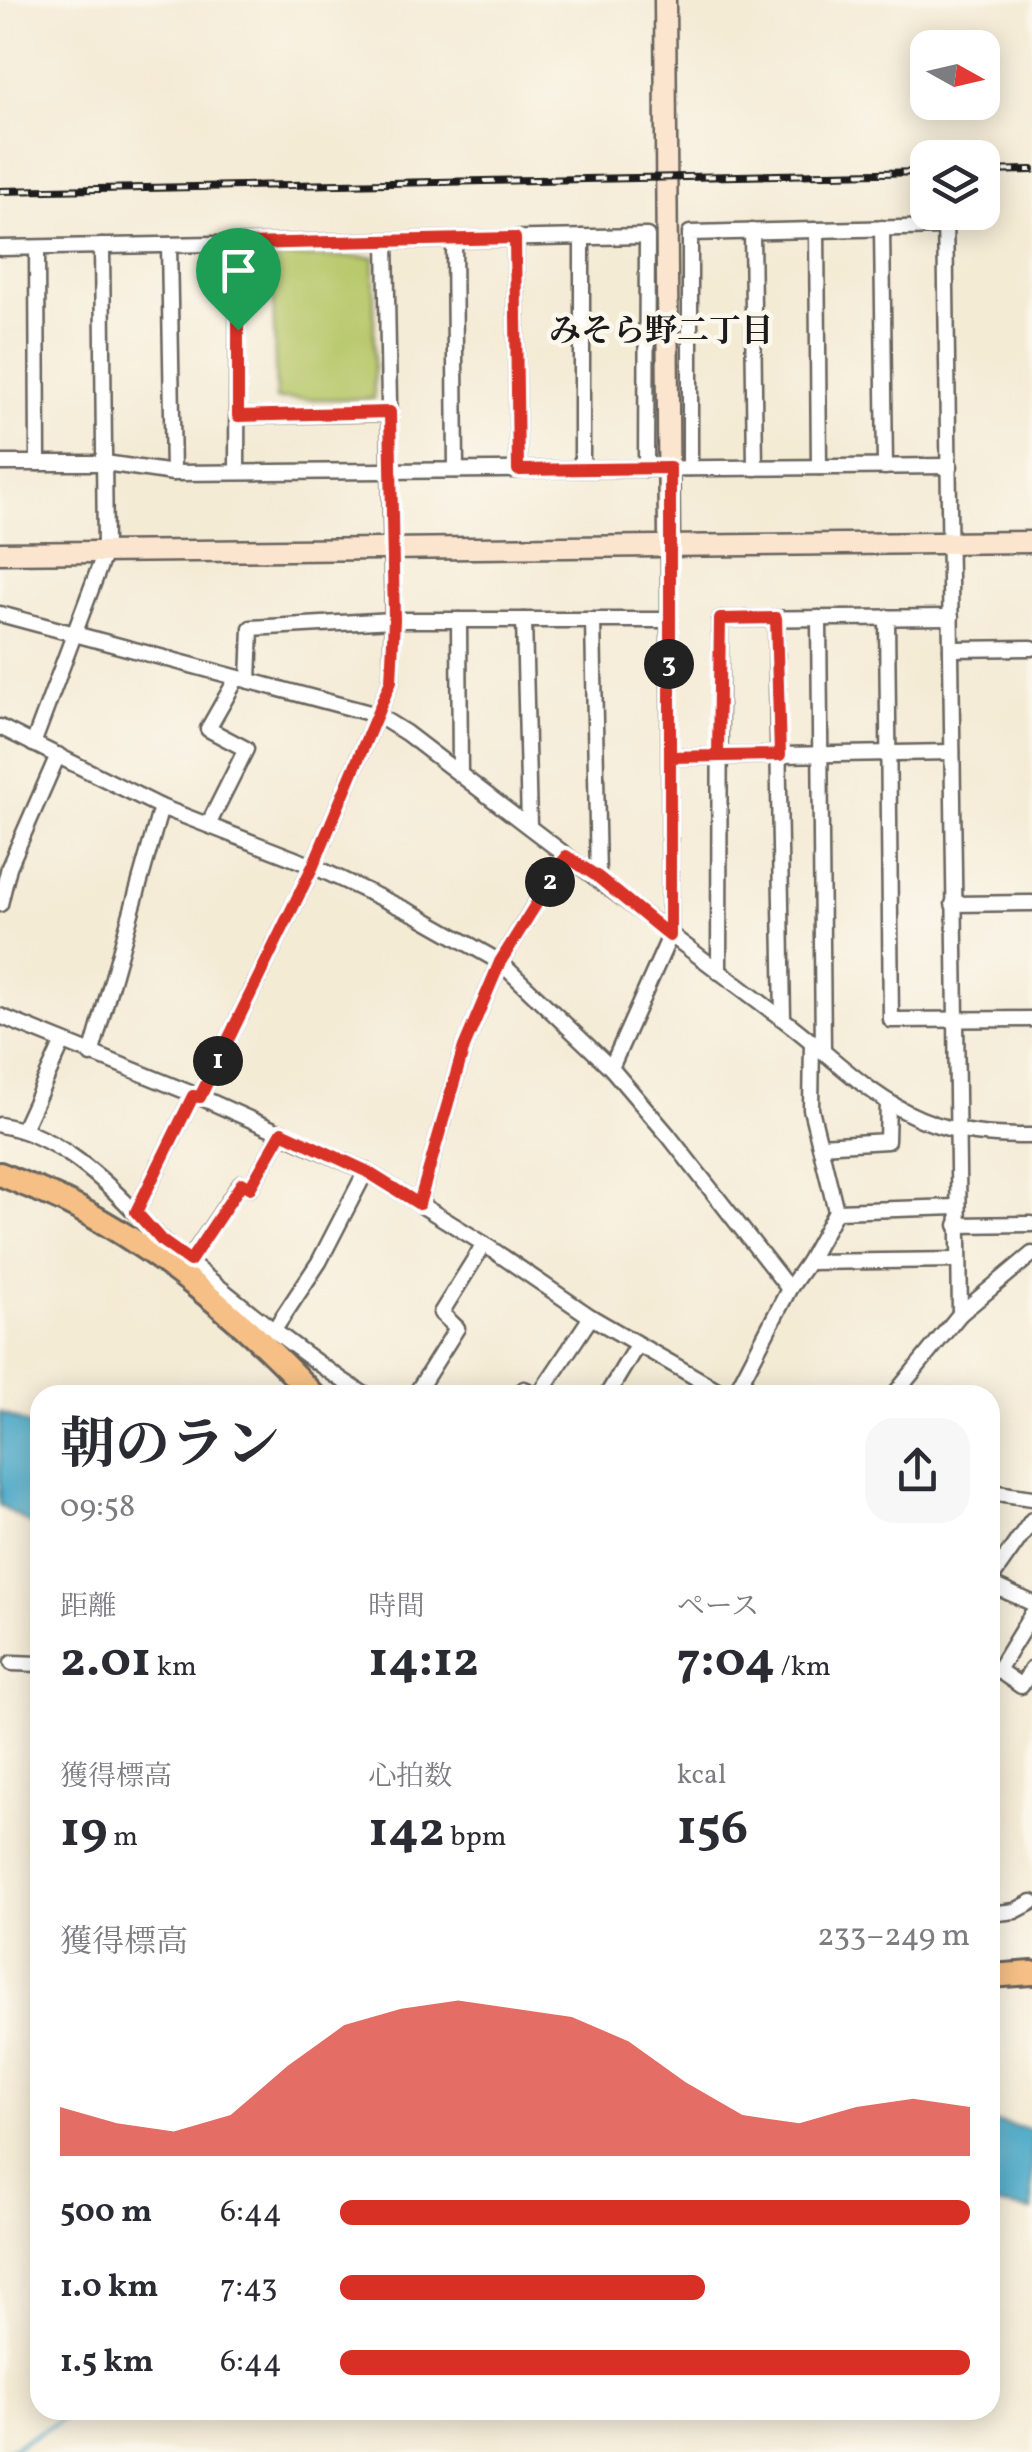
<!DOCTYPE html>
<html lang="ja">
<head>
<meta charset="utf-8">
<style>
  :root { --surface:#fff; --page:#f7f7f7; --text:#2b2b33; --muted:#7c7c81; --accent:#d93025 }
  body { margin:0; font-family:Vollkorn,"Noto Serif JP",serif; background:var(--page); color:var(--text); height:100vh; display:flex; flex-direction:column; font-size:38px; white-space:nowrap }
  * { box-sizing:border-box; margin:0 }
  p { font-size:32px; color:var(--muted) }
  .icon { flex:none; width:55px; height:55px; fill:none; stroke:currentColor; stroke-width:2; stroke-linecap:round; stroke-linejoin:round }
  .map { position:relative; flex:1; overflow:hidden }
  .panel { position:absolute; left:30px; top:1385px; width:970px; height:1035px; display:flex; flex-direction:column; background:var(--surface); border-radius:30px; box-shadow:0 5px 25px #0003 }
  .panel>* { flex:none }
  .needle { width:65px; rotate:98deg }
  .controls { position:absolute; left:910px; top:30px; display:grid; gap:20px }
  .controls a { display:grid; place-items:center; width:90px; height:90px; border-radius:20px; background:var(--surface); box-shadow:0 5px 25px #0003; font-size:50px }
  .pin { position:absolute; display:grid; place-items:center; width:85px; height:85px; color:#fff; margin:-102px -42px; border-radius:50% 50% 50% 0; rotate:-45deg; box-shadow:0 0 10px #0007 }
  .pin .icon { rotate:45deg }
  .km { position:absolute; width:50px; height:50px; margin:-25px; border-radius:50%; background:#222; color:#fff; font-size:28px; line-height:50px; text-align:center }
  .round { display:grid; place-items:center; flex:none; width:105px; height:105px; border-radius:30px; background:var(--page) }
  .headline { display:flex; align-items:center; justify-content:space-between; height:170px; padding:0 30px }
  h1 { font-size:55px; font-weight:700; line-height:75px }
  .figures { display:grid; grid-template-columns:repeat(3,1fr); gap:15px; height:170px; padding:10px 30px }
  .figures div { display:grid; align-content:center }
  .figures b { font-size:50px; font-weight:700 }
  .figures small { font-size:28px; font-weight:400 }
  .figures p { font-size:28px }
  .chart { height:280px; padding:20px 30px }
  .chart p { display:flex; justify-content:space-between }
  .chart svg { width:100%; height:180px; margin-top:10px; fill:var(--accent); opacity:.7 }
  ul { padding:0 30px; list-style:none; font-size:32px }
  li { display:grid; grid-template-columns:160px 120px 1fr; align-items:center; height:75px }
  li i { height:25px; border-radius:12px; background:var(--accent) }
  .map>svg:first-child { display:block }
</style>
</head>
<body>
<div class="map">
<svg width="1032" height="2452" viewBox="0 0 1032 2452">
  <rect width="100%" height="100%" fill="#fbf7ec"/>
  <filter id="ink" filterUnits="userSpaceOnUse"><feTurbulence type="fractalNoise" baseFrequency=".01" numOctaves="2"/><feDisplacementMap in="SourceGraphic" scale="20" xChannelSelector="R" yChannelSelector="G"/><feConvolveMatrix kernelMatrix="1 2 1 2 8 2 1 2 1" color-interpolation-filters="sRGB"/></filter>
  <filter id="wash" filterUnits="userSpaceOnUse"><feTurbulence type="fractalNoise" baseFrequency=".0048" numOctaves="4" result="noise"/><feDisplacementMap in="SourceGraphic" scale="40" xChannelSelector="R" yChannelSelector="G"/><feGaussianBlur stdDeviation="2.25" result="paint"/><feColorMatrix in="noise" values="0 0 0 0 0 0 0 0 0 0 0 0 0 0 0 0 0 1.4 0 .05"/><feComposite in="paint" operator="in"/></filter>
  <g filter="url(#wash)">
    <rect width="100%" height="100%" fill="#f4ebd5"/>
    <polygon fill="#b8c86b" stroke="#6a7244" stroke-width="2.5" points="272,257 374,257 374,399 276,399"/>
    <g fill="#4aa8c8" stroke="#336272" stroke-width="2.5">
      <polygon points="0,1412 40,1430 40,1530 0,1505"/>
      <polygon points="990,2121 1032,2130 1032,2211 990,2204"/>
    </g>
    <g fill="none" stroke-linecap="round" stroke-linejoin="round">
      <polyline stroke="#4aa8c8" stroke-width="4" points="5,2452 78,2410"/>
    </g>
  </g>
  <g filter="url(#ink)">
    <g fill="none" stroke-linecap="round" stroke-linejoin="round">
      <g stroke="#68645d" stroke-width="19">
        <g id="street">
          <polyline points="945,212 960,1314"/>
          <polyline points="882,228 885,467"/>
          <polyline points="752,231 755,468"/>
          <polyline points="817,231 819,467"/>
          <polyline points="582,237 582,469"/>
          <polyline points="515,238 518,470"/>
          <polyline points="454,240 456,470"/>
          <polyline points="169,245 173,473"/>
          <polyline points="0,248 647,236 646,469"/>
          <polyline points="37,248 38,463"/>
          <polyline points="238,416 389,413"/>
          <polyline points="0,463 105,463 173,473 950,466"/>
          <polyline points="690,468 690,233 945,227"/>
          <polyline points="237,472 238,244"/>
          <path d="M 0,614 L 377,715 L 406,733 C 530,828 654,923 780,1017 C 827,1051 867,1096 921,1119 C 957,1134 993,1136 1032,1136"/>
          <polyline points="887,617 891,1020 1032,1019"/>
          <polyline points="776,618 783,1018"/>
          <polyline points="819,618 823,1052"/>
          <polyline points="459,620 460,774"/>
          <polyline points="524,620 529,826"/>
          <polyline points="593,620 598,877"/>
          <polyline points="951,649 1032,648"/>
          <polyline points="249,681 251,628 393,620 669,620"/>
          <polyline points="0,727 161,807 313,866 417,915 500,962 611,1068 668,1135 789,1289"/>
          <polyline points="33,744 105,552 102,246"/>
          <polyline points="670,757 952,752"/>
          <polyline points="208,825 246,749 208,729 237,678"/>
          <polyline points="0,904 9,867 58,755"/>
          <polyline points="953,904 1032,903"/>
          <polyline points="719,972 720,619 951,617"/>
          <polyline points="0,1016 200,1097 366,1171 484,1244 591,1317 726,1395"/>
          <polyline points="91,1055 161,807"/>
          <polyline points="611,1068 670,936 669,546"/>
          <polyline points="200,1097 313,866 391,681 393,620 386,241"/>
          <path d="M 0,1125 C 53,1134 96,1172 133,1210 C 144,1220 153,1233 165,1243 C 230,1296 293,1349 365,1395"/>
          <polyline points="23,1129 62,1044"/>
          <polyline points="820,1145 887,1141 888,1102"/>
          <polyline points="419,1204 464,1047 500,962 566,855"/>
          <polyline points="836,1211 957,1207"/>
          <polyline points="136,1212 193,1096"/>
          <polyline points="957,1225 1032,1224"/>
          <polyline points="189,1261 241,1183 250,1188 282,1132"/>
          <polyline points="808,1262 958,1260"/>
          <polyline points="272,1333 319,1262 366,1171"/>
          <polyline points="415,1395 457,1328 441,1313 484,1244"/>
          <polyline points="519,1395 524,1389 537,1395"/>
          <polyline points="539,1395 591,1317"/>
          <polyline points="607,1395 637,1345"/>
          <polyline points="734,1395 789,1289 808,1262 836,1211 811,1109 812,1041"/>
          <polyline points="894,1395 960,1314 1032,1254"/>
          <polyline points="990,1492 1032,1498"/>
          <polyline points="990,1580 1032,1520"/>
          <polyline points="990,1584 1032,1603"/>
          <polyline points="1032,1614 998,1670 1021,1686 1032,1669"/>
          <polyline points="12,1663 40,1664"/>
          <polyline points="990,1914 1015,1911 1032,1902"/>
        </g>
      </g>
      <g stroke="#68645d" stroke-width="25">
        <g id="secondary">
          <polyline points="665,0 669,546"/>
          <polyline points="0,553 1032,542"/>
        </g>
      </g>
      <g stroke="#68645d" stroke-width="28">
        <g id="primary">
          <path d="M 0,1174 C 21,1183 43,1191 64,1201 C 154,1245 245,1321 313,1395"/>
          <polyline points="990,1976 1032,1973"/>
        </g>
      </g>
      <use href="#street" stroke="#fff" stroke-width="14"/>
      <use href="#secondary" stroke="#fbe5cf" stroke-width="20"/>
      <use href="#primary" stroke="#f5bf86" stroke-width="22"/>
      <g stroke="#1c1c1c" stroke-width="8">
        <g id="rail">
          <polyline points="982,171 1032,170"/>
          <polyline points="0,191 928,172"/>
        </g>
      </g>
      <use href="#rail" stroke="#fbf7ec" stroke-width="4" stroke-dasharray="11" stroke-linecap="butt"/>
    </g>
  </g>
  <g fill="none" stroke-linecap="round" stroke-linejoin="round" filter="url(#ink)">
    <g stroke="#fff" stroke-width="20">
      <polyline id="route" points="238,330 238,416 390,412 394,620 391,681 313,866 200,1097 193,1096 136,1212 162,1241 190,1261 242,1183 250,1188 282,1132 366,1171 419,1204 464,1047 500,962 566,856 598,877 670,936 670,757 718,756 720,619 776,618 780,755 670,757 670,468 518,470 515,238 238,244 238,330"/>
    </g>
    <use href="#route" stroke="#d93025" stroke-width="12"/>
  </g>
  <g text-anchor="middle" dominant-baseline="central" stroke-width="9" stroke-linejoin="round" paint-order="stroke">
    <g font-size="32" font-weight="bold" fill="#1c1c1c" stroke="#fbf7ec">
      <text x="661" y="333">みそら野二丁目</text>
    </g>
  </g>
</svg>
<div class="controls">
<a><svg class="needle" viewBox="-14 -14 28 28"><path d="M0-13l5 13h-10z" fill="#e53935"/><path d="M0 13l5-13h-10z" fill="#7c7c81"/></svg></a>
<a><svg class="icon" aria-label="layers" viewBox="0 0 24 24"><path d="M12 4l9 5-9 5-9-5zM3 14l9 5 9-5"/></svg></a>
</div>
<div class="pin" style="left:238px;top:330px;background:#1e9e55"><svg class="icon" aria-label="arrive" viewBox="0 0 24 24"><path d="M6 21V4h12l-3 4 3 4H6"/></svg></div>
<b class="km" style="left:218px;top:1061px">1</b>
<b class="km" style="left:550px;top:882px">2</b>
<b class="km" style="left:669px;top:664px">3</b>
<section class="panel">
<div class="headline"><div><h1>朝のラン</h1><p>09:58</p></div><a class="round"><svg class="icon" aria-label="share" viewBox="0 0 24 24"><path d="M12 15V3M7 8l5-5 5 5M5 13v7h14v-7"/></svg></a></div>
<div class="figures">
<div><p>距離</p><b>2.01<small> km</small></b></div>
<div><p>時間</p><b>14:12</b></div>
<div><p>ペース</p><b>7:04<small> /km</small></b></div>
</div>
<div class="figures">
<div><p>獲得標高</p><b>19<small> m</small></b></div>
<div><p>心拍数</p><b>142<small> bpm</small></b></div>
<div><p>kcal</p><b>156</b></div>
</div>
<div class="chart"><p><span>獲得標高</span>233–249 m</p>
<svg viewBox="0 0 160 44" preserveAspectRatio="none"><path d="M0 44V32L10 36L20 38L30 34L40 22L50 12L60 8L70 6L80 8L90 10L100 16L110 26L120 34L130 36L140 32L150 30L160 32V44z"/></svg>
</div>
<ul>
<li><b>500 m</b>6:44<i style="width:100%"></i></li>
<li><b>1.0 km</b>7:43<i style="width:58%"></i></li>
<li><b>1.5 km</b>6:44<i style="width:100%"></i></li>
</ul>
</section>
</div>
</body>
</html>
